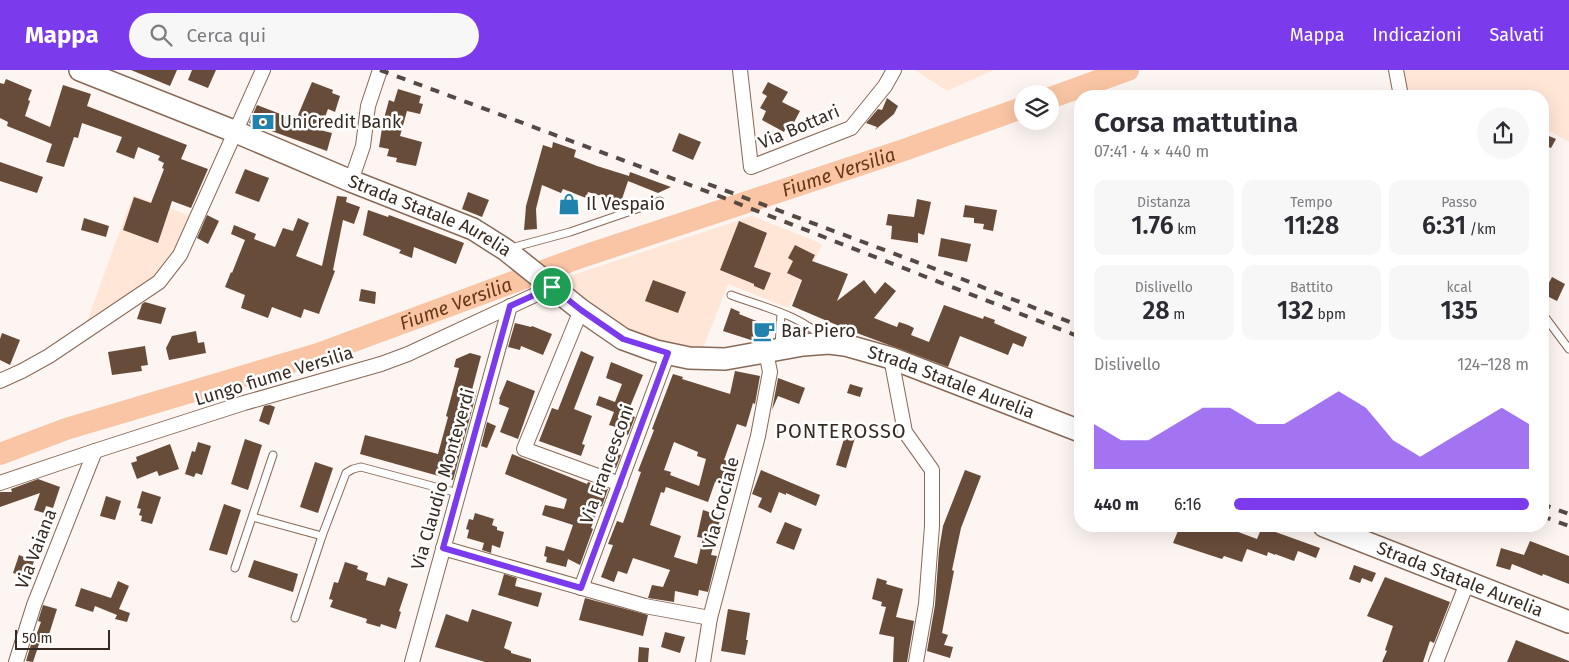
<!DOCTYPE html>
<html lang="it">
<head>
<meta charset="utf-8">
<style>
  :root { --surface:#fff; --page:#f7f7f7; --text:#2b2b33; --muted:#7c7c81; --accent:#7c3aed }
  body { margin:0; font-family:"Fira Sans",sans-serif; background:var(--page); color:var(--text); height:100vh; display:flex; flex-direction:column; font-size:19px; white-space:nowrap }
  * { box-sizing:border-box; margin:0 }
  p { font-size:16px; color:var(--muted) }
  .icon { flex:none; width:28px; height:28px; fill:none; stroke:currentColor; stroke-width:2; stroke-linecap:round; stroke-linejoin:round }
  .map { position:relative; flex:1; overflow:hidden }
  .drawer { position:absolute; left:1074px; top:20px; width:475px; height:442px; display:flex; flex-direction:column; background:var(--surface); border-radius:20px; box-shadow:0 5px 20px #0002 }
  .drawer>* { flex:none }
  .buttons { position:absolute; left:1014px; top:15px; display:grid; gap:10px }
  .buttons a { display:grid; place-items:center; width:45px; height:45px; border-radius:50%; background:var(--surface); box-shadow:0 5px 20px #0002; font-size:25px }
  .scale { position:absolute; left:15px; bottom:12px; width:95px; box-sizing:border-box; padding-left:5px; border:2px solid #372a22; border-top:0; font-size:14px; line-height:18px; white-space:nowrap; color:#372a22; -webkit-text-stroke:4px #fff; paint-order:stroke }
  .pin { position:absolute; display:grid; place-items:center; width:42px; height:42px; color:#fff; margin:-21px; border:2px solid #fff; border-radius:50%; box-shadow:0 1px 5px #0007 }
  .round { display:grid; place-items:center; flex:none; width:52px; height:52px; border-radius:26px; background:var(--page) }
  .overview { display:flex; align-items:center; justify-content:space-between; height:85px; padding:0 20px }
  h1 { font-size:28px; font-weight:600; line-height:38px }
  .figures { display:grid; grid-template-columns:repeat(3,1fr); gap:8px; height:85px; padding:5px 20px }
  .figures div { display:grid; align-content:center; border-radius:12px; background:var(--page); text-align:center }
  .figures b { font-size:25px; font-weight:600 }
  .figures small { font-size:14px; font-weight:400 }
  .figures p { font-size:14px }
  .chart { height:140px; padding:10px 20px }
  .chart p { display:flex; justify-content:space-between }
  .chart svg { width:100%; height:90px; margin-top:5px; fill:var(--accent); opacity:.7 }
  ul { padding:0 20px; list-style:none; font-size:16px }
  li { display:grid; grid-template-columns:80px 60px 1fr; align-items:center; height:38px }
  li i { height:12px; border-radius:6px; background:var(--accent) }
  header { display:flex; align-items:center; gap:30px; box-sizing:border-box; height:70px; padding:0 25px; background:var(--accent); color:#fff }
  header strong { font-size:24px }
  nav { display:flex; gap:28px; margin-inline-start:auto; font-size:18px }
  .search { width:350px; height:45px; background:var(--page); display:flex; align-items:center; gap:12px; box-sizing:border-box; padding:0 18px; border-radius:28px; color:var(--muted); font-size:19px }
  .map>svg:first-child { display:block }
</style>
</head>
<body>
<header>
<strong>Mappa</strong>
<div class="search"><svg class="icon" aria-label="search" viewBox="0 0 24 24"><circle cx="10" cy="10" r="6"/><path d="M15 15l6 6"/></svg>Cerca qui</div>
<nav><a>Mappa</a><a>Indicazioni</a><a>Salvati</a></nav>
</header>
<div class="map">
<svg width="1569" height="592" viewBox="0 0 1569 592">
  <rect width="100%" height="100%" fill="#fdf5f1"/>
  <g fill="#ffe6d6">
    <polygon points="915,0 994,0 947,21"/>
    <polygon points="1403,0 1569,0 1569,72 1543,57 1542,26 1407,26"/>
    <polygon points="133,125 191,146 173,186 153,211 86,254"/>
    <polygon points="752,146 822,174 806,211 801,210 789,238 728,214 702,281 662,276 630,262 596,240 561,209"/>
  </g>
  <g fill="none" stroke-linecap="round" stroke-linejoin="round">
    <g stroke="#f9c5a4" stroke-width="22">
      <polyline points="1050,28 1128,0"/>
      <path id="s1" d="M 0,384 L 66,359 L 318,284 L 581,187 L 901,81 L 1022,38"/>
    </g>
  </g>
  <g fill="#684c3a" fill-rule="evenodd">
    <polygon points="131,0 177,0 170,16"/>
    <polygon points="192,0 216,0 208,18 188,10"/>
    <polygon points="6,9 32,20 28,30 30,31 25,46 50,57 63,15 91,24 87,36 187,75 181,89 208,99 191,138 172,131 158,173 123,160 134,127 151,133 164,99 162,98 164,93 158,90 160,86 138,77 134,89 116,82 122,67 82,53 78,68 74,67 64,97 46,92 52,74 7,56 8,52 0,48 0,13 4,14"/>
    <polygon points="312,12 333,20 332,23 340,26 335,42 328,39 320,60 332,63 327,81 249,53 257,35 296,50"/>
    <polygon points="768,12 788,22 782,32 800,41 791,58 787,55 784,62 762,50 766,41 760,38 767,26 762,23"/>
    <polygon points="398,19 421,26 419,33 423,34 420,44 407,41 400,66 422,72 416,96 396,92 397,88 387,86 389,79 379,77 383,52 389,30 394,32"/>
    <polygon points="887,28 898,36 894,44 875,60 877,57 866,53 878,39 882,40"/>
    <polygon points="679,63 701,72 693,90 672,81"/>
    <polygon points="1542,63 1556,69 1551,78 1542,74"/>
    <polygon points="553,72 576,80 574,87 597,96 629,106 630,102 671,117 658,123 628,111 621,132 588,122 586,128 563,119 561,123 542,115 536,139 537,159 524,160 526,136 543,75 552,78"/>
    <polygon points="0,92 43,107 37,123 0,111"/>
    <polygon points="245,99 269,108 259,132 235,123"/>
    <polygon points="468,122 489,130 482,147 462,139"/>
    <polygon points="337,126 347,127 346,132 360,137 354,154 343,150 333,200 335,201 319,244 304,239 301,248 272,237 268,248 241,238 245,225 225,217 231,202 232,203 245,170 231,164 234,155 256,164 254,169 275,177 283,158 293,161 298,148 309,153 296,186 322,196"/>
    <polygon points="917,129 931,132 924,165 918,163 918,173 891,169 892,156 886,155 888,144 914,147"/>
    <polygon points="965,135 997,140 993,161 983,159 984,154 974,153 974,148 963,147"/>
    <polygon points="368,140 388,147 389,145 464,173 456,194 414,177 412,188 399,183 401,180 363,165"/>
    <polygon points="207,145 219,151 208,174 197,168"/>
    <polygon points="84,148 109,156 106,167 81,160"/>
    <polygon points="739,151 767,163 754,197 771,203 764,220 754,216 754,214 720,200"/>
    <polygon points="941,168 971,174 967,192 938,186"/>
    <polygon points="795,175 815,185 812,191 848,204 837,231 864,210 875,224 885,212 896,221 874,248 897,257 899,252 908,255 914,258 911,265 929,272 944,235 983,249 984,246 995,250 994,253 1027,267 1023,277 1013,273 1008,285 960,266 948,297 846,259 792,236 802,210 787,203 793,191 788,188"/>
    <polygon points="1552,207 1565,214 1557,231 1543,224"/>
    <polygon points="653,210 686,222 678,243 645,231"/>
    <polygon points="361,219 376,222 375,234 359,231"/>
    <polygon points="145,232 166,238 161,254 137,249 142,234"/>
    <polygon points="731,238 740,242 739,244 769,256 765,268 754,271 723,261"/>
    <polygon points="515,253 531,257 532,256 552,264 543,285 521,276 520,280 508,277"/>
    <polygon points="196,261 198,273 204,272 206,283 169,290 166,278 172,266"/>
    <polygon points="2,263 20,270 10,295 0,290 0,269"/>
    <polygon points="145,276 148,295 141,296 142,301 112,305 108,282"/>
    <polygon points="581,281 594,287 574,339 592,346 582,374 585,375 581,386 539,371 552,338 558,340"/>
    <polygon points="470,283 481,286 472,320 477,321 453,410 360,384 365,365 438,384 448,347 446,346 459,298 454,297 456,289"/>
    <polygon points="611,292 643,305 627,344 635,347 628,365 615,360 616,357 609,355 614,342 596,335 599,326 615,332 622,314 606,308"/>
    <path d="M 735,301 L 760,306 L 755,334 L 753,333 L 746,357 L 737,354 L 724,390 L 736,393 L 730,416 L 715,412 L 708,432 L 666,417 L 664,423 L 661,422 L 650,455 L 681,466 L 674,487 L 697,494 L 703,468 L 697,467 L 703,440 L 721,446 L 711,485 L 717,486 L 708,522 L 699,520 L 698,526 L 675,521 L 674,532 L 648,528 L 652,515 L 663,517 L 670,500 L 633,488 L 627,504 L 618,501 L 614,512 L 601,507 L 613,475 L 608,474 L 617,451 L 623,453 L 641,402 L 638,401 L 654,360 L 652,359 L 673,304 L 683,307 L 682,309 L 730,324 ZM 674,372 L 698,382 L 697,386 L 706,389 L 699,416 L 670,405 L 671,402 L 664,400 Z"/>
    <polygon points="778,308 805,318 799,334 778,326 772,340"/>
    <polygon points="507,310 535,321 518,369 500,362 509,338 499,334 500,329 499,329"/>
    <polygon points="850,314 863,318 860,327 847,323"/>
    <polygon points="270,335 275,337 269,355 259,351 264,336"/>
    <polygon points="487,352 496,356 487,378 481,376"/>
    <polygon points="843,356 857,361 846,398 836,395 844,369 840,368"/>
    <polygon points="245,369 262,375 248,420 231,414"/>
    <polygon points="198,372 211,376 202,405 196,403 194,407 185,404 192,381 195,382"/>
    <polygon points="170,374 179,399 159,406 157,401 137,409 131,393 137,391 136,387"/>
    <polygon points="607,379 621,385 616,398 603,393"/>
    <polygon points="512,384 587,414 588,412 608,419 602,436 599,437 591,458 593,459 580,495 568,489 566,497 546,492 547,487 544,486 546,476 564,481 573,455 542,445 545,435 564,439 567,429 505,404"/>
    <polygon points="315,392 333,398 318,443 300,437"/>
    <polygon points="761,400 820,425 816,436 786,423 786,425 779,422 771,443 758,437 762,428 752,424"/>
    <polygon points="965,400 981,406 961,458 952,500 954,501 942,563 948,565 944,575 953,577 950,588 927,581 935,535 939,480 943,456"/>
    <polygon points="38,409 60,417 53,438 46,436 44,443 34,440 40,423 0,437 0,422 12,422 11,419"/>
    <polygon points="142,421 161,427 152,454 141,451 142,446 139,445 141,439 137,438"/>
    <polygon points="106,426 121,431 115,450 100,446"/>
    <polygon points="224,434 241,440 227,485 209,480"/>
    <polygon points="475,443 494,449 492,455 497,457 497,460 504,462 500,478 492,475 491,483 482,480 484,473 467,468 469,460 466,459 469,449 473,450"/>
    <polygon points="785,452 802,459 794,480 776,473"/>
    <polygon points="1180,456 1222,456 1257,469 1262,457 1320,478 1316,488 1298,481 1294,491 1275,484 1275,485 1268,482 1267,486 1247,479 1242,492 1224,486 1222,489 1173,473"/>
    <polygon points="1530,471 1569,486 1569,514 1543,504 1542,506 1512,494 1510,500 1496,496 1501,478 1524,485"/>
    <polygon points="19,485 34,491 28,508 13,503"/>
    <polygon points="254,490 298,504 293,522 248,507"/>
    <polygon points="345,492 358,496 357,499 368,503 366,510 385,516 388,507 408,514 399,541 401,542 396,559 381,554 380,557 366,553 367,549 330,537 333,530 329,529 334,512 338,513"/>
    <polygon points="1354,495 1376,503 1372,512 1362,508 1360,513 1349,509"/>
    <polygon points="504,504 517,508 515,516 542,523 538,537 498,525"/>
    <polygon points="1385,507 1450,532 1434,573 1430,571 1423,592 1382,592 1387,581 1385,580 1393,556 1367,546"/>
    <polygon points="877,508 887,511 886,514 903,519 896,547 914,551 907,592 893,592 894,567 879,564 886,537 881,536 882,532 872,529"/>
    <polygon points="118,511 129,516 119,539 130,543 127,552 115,549 117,545 95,536 93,542 75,536 81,518 111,528"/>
    <polygon points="585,528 648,545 643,566 579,550"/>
    <polygon points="43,535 57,539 46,574 34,571 41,552 38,551"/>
    <polygon points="472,539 512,552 504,578 511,581 511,583 531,589 531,592 485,592 435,577 446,544 468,552"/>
    <polygon points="728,539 750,543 746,570 748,570 745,585 721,581"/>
    <polygon points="665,562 685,567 680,583 661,577"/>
    <polygon points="1516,570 1569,591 1569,592 1507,592"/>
    <polygon points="32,571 39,574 33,592 26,591"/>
    <polygon points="639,577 649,578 648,592 638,592"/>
  </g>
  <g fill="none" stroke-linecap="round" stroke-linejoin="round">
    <g stroke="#876957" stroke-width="9">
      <g id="service">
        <polyline points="511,178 570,162 660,131"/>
        <path d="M 731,225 C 763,237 801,245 825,270"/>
        <polyline points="1542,243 1569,279"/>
        <polyline points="779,276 781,244"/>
        <polyline points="253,447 322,466"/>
        <polyline points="235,498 273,385"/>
        <polyline points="295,548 322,466 346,403 353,399 361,397 458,423"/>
      </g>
    </g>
    <g stroke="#876957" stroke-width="16">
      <g id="minor">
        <polyline points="740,0 751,97 851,58 885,16 894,0"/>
        <polyline points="1396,0 1401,26"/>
        <polyline points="351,111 363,76 368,36 380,0"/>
        <polyline points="581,240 524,379 620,414"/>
        <polyline points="891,288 905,362 932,400 932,456 926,534 916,592"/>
        <polyline points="0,311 22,301 49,286 159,212 180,185 263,0"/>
        <polyline points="0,413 95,381 244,333 381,294 408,284 552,217"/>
        <polyline points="443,478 645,536 710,548"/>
        <polyline points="581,518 668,283"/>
        <polyline points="16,592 34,535 95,381"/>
        <polyline points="412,592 510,236"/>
        <polyline points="703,592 710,548 758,366 770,302 766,282"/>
        <polyline points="1436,592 1467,513"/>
      </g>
    </g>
    <g stroke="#876957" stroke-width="24">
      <g id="primary">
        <path id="s2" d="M 80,0 L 236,62 L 351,111 L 473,159 L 506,180 L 581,240 L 623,269 L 656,281 L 689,288 L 725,289 L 803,275 L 829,273 L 845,275 L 891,288 L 1080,361"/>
        <path id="s3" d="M 1324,456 L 1569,552"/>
      </g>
    </g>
    <use href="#service" stroke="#fff" stroke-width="7"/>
    <use href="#minor" stroke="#fff" stroke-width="14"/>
    <use href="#primary" stroke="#fff" stroke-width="21"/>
    <g stroke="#564942" stroke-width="4" stroke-dasharray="9 9" stroke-linecap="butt">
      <polyline points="380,0 706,121 1080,267"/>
      <polyline points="708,114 962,209 1080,256"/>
      <polyline points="1542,434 1569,444"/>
      <polyline points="1542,446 1569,456"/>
    </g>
  </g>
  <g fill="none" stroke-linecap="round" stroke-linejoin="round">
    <g stroke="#fff" stroke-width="10">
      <polygon id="route" points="552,217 581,240 623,269 668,283 581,518 443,478 510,236"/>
    </g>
    <use href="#route" stroke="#7c3aed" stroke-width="6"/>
  </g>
  <defs>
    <g id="bank-bare" transform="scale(1.725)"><path d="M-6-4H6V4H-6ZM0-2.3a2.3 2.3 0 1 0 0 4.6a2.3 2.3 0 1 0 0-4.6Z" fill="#2282ae" stroke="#fff" stroke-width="2.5" paint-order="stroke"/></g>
    <g id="shop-bare" transform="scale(1.725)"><path d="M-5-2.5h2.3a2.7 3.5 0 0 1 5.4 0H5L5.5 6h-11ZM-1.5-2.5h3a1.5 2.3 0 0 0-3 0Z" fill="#2282ae" stroke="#fff" stroke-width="2.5" paint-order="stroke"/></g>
    <g id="cafe-bare" transform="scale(1.725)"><path d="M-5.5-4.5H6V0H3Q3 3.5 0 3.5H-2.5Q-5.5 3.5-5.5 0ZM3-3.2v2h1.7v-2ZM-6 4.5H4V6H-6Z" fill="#2282ae" stroke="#fff" stroke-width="2.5" paint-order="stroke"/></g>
  </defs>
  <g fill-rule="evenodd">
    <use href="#bank-bare" x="263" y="52"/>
    <use href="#shop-bare" x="569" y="134"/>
    <use href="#cafe-bare" x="764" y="261"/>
  </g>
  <g text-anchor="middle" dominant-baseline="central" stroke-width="5" stroke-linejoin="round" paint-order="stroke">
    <g font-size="18" fill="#372a22" stroke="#fff" text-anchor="start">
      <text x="280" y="52">UniCredit Bank</text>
      <text x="586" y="134">Il Vespaio</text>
      <text x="781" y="261">Bar Piero</text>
    </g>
    <g font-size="18" fill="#372a22" stroke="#fff">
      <text transform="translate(799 57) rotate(-23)">Via Bottari</text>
      <text stroke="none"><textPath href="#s2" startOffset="379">Strada Statale Aurelia</textPath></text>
      <text transform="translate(274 306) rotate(-17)">Lungo fiume Versilia</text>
      <text stroke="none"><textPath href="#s2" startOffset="949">Strada Statale Aurelia</textPath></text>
      <text transform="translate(607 394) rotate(-70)">Via Francesconi</text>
      <text transform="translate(443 409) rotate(-74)">Via Claudio Monteverdi</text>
      <text transform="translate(721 433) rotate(-75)">Via Crociale</text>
      <text transform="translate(36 479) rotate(-69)">Via Vaiana</text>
      <text stroke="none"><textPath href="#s3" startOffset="146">Strada Statale Aurelia</textPath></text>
    </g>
    <g font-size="19" font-style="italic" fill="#683815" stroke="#fff">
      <text stroke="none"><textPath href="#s1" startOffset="885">Fiume Versilia</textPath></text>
      <text stroke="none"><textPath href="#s1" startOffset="480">Fiume Versilia</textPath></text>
    </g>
    <g font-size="20" letter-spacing="1" fill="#372a22" stroke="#fff">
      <text x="841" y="361">PONTEROSSO</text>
    </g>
  </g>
</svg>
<div class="buttons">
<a><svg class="icon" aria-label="layers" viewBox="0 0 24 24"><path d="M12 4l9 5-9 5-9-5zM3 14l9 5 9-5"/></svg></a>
</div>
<div class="scale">50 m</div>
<div class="pin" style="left:552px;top:217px;background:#1e9e55"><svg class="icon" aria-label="arrive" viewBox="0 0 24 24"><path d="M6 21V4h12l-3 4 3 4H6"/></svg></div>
<section class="drawer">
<div class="overview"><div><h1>Corsa mattutina</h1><p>07:41 · 4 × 440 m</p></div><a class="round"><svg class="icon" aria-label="share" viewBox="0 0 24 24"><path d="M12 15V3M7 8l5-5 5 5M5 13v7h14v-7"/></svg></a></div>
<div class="figures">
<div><p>Distanza</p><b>1.76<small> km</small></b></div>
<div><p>Tempo</p><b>11:28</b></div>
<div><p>Passo</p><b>6:31<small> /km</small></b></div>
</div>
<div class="figures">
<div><p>Dislivello</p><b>28<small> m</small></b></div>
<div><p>Battito</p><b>132<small> bpm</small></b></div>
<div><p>kcal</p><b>135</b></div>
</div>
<div class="chart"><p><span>Dislivello</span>124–128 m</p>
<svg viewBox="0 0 160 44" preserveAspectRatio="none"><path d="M0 44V22L10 30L20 30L30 22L40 14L50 14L60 22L70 22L80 14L90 6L100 14L110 30L120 38L130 30L140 22L150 14L160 22V44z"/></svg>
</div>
<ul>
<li><b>440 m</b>6:16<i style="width:100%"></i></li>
</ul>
</section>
</div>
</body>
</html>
